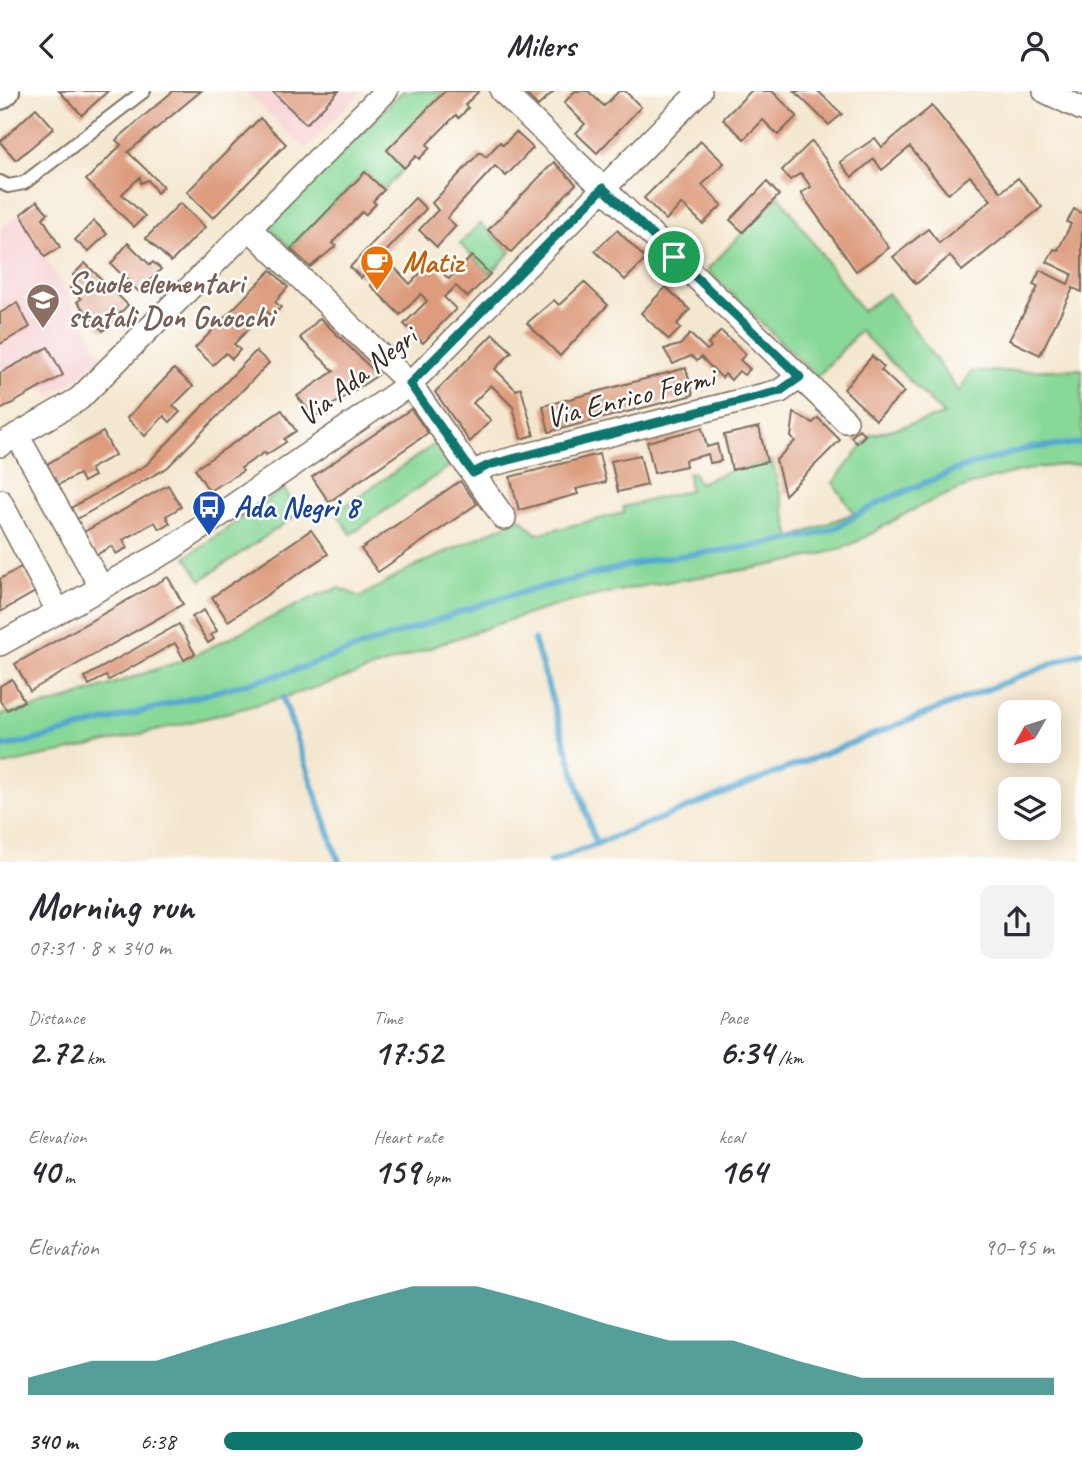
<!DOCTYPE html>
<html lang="en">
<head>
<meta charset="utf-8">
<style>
  :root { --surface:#fff; --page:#f2f2f3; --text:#2b2b33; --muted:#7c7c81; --accent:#0f766e }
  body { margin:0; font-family:Caveat,sans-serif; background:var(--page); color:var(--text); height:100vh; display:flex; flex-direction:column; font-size:26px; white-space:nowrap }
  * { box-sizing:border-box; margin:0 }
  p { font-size:23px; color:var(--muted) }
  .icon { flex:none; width:38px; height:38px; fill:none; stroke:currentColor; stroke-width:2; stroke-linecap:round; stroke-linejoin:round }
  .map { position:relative; height:771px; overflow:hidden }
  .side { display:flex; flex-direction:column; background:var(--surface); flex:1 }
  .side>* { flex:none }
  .needle { width:46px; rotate:231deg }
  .controls { position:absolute; left:998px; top:609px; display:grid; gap:14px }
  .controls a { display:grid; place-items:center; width:63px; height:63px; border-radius:14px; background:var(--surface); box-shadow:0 4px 18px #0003; font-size:35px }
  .pin { position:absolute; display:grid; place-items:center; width:60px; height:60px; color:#fff; margin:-30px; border:4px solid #fff; border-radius:50%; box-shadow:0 2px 7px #0007 }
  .round { display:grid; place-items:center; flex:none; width:74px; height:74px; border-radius:14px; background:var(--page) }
  .summary { display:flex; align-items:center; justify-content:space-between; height:119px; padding:0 28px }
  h1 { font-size:38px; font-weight:700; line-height:52px }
  .stats { display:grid; grid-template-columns:repeat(3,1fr); gap:10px; height:119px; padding:7px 28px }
  .stats div { display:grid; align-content:center }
  .stats b { font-size:35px; font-weight:700 }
  .stats small { font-size:19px; font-weight:400 }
  .stats p { font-size:19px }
  .chart { height:196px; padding:14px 28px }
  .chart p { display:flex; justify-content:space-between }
  .chart svg { width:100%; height:126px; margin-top:7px; fill:var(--accent); opacity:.7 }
  ul { padding:0 28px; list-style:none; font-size:23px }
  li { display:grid; grid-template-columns:112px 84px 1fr; align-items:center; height:52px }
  li i { height:18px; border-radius:9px; background:var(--accent) }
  header { display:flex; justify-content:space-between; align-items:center; height:91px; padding:0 28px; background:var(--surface); font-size:32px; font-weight:700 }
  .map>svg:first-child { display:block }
</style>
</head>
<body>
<header><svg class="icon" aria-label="back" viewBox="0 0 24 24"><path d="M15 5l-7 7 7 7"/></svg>Milers<svg class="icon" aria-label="person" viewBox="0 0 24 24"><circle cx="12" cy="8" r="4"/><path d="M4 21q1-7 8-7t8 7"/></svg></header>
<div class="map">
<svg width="1082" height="771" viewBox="0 0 1082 771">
  <rect width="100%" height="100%" fill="#fff"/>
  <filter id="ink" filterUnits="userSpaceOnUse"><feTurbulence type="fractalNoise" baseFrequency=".0143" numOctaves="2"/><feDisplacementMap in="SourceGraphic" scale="14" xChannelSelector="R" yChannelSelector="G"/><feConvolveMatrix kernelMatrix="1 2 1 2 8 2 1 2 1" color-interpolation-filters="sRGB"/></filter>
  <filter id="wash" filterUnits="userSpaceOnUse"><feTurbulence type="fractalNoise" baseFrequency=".00686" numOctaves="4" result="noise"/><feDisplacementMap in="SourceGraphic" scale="28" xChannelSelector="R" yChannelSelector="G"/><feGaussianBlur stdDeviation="1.57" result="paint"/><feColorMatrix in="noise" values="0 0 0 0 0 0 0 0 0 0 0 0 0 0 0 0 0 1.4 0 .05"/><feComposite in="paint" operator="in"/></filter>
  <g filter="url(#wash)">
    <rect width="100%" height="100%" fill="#f4e7cf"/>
    <g fill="#f7cfd1">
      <polygon points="246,0 362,0 305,58"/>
      <polygon points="21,123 102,264 74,290 49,305 42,296 0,319 0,138"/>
    </g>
    <g fill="#88d897" stroke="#62815a" stroke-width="2">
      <polygon points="403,0 445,0 387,59 404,77 384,99 365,81 291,158 269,136"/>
      <path d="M 779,104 L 862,220 L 888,202 L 959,301 L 970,281 L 1082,278 L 1082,373 C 1022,374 962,394 909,421 C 883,434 861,452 833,460 C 746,484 654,488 566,512 C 470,538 378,580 281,607 C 189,633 94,654 0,675 L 0,624 L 53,613 L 184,569 L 318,504 L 340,497 L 360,506 L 411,477 L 521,427 L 536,443 L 624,422 L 623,416 L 690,399 L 688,382 L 693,381 L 699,392 L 732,379 L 772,370 L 791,447 L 854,422 L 833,392 L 871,344 L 944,324 L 860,240 L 817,286 L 707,179 Z"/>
      <polygon points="480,132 511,161 490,183 460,153"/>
      <polygon points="435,353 450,375 351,443 336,421"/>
      <polygon points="284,398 300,422 201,489 186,466"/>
    </g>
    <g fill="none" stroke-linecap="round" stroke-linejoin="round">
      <g stroke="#53a7cf" stroke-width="6">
        <polyline points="534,549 596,754"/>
        <polyline points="283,607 339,771"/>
        <polyline points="0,656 28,651 289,581 503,506 655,468 749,456 813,444 835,437 882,410 961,377 1029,357 1082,352"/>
        <polyline points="550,771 1082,561"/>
      </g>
    </g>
    <g id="blocks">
      <g fill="#dd9c7e">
        <polygon points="59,0 108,0 82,24"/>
        <polygon points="173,0 201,0 128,61 163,95 157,102 148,89 141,92 140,86 122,103 145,125 134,136 86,89 121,54 116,49"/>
        <polygon points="272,0 339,0 306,33"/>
        <polygon points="445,0 479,0 465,14 468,17 459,27 456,24 427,53 430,57 419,68 416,65 404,77 387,59"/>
        <polygon points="527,0 554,0 538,15 525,2"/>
        <polygon points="575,0 588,0 604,15 619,0 625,0 641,16 597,62 576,42 585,33 564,12"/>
        <polygon points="751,0 772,0 797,25 778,44 763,29 744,48 723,28"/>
        <polygon points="794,0 818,0 842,23 829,34"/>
        <polygon points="932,15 1001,101 1018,87 1042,116 962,180 950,165 916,193 893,166 928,138 939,152 991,109 970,85 948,103 910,56 882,79 874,68 852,86 840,71 875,47 882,56"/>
        <polygon points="36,17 54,37 16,69 0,51"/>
        <polygon points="260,27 286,53 213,127 187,101"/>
        <polygon points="516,41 533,57 506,85 495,75 447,127 456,135 437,156 419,139 438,119 432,112 480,61 486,66 500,51 503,54"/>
        <polygon points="701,50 724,72 702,94 722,114 703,133 682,113 666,129 644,107"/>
        <polygon points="812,50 889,157 856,180 801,102 811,96 801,82 790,89 782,79"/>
        <polygon points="554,71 576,93 511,161 488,139"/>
        <polygon points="365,81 384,99 373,110 376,113 365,124 362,121 332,152 336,155 310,176 291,158"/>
        <polygon points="767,91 779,104 743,141 730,129"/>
        <polygon points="415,107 426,118 361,187 350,176"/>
        <polygon points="37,110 48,122 43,127 60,156 45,166 21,123"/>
        <polygon points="180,112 205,136 171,171 146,147"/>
        <polygon points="1074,118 1082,122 1082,201 1073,197 1040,264 1009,249 1038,196 1033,194 1040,179 1068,193 1072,183 1047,171 1054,158 1058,159 1071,133 1067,131"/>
        <polygon points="94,130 107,143 88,161 75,149"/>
        <polygon points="617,139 646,168 625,189 595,160"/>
        <polygon points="128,152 150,174 153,171 161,178 139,201 111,173"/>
        <polygon points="472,165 490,183 468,206 456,195 444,206 456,218 423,252 404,233 427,210 421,203 400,224 370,194 391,173 410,193 431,171 449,188"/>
        <polygon points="85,172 128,214 103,240 77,211 81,208 70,197 78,189 73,184"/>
        <polygon points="271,179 288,196 275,211 281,216 272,225 266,220 234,253 240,259 232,268 226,262 213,274 195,257"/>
        <polygon points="584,191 608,214 560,265 527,232 554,209 559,214"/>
        <polygon points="666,196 690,219 677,233 681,237 669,249 641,222"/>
        <polygon points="17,212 30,236 0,253 0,222"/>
        <polygon points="320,227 378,284 314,326 297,305 334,280 300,247"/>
        <polygon points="721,240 746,263 740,269 750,278 744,284 739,280 731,289 725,283 722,287 701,266 697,270 691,265 673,273 664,258 680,254 690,243 707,259 711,256 708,253"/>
        <polygon points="493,243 512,261 495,278 516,299 521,297 534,344 521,348 513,316 491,294 473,312 491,329 470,351 435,301"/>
        <polygon points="48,256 63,284 0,319 0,282"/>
        <polygon points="256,260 269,272 168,376 77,428 71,417 146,374"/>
        <polygon points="872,265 884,276 881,279 904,301 876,329 844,298"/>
        <polygon points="686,277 693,304 549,341 543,315"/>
        <polygon points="174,278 193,295 173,315 180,321 170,331 164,325 145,345 127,327"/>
        <polygon points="411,318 428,342 329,411 312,386"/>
        <polygon points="282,319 296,340 284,348 286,351 266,364 265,361 241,377 243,380 209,400 195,378"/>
        <polygon points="794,322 813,332 818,327 840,349 785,404 776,369 795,350 791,346"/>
        <polygon points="759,336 767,371 732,379 724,344"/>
        <polygon points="702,337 707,356 717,353 721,370 710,372 708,363 685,369 686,375 654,382 647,351"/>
        <polygon points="859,338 865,344 857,352 851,346"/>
        <polygon points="103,341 115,364 90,378 94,385 83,391 79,383 58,394 47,373"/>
        <polygon points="599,363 606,391 576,398 578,403 519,419 510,386"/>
        <polygon points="640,364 647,394 618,401 611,370"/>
        <polygon points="460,390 477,413 378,481 361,458"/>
        <polygon points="168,394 181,416 166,425 170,432 159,438 155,431 123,449 127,457 116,463 112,455 96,464 84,441"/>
        <polygon points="311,439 328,463 228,530 212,506"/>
        <polygon points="21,476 35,501 0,521 0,488"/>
        <polygon points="168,486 183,513 30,600 15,573"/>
        <polygon points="204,519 217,540 211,544 214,548 208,552 192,526"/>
        <polygon points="179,533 195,563 184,569 175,552 109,589 106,585 89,594 85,586"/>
        <polygon points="12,588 24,610 7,619 0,610 0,595"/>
      </g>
    </g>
  </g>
  <g filter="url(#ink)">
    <use href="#blocks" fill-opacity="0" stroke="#7c6c5c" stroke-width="2"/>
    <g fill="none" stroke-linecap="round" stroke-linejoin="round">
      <g stroke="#7c6c5c" stroke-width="16">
        <polyline id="service" points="0,91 8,95 24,92 144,0"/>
      </g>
      <g stroke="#7c6c5c" stroke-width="26">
        <g id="minor">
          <polyline points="502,0 846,330"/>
          <polyline points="1045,0 1082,18"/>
          <polyline points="249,137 410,293 504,427"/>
          <polyline points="17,344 101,496"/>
          <polyline points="0,354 79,308 386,0"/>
          <polyline points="473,382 489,374 780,300 800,286"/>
          <polyline points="0,410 58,520"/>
          <polyline points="0,553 169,459 410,293 700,0"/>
        </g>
      </g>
      <g stroke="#7c6c5c" stroke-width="32">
        <polyline id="tertiary" points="0,4 5,0"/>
      </g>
      <use href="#service" stroke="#fff" stroke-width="12"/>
      <use href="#minor" stroke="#fff" stroke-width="23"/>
      <use href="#tertiary" stroke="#fff" stroke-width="28"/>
    </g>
  </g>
  <g fill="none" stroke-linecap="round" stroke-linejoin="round" filter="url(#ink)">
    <g stroke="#fff" stroke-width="14">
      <polygon id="route" points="603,97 800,286 780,300 489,374 473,382 410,293"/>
    </g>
    <use href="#route" stroke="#0f766e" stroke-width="9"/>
  </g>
  <defs>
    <g id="cafe-pin" transform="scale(1.75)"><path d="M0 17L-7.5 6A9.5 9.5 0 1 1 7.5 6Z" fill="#e8710a" stroke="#fff"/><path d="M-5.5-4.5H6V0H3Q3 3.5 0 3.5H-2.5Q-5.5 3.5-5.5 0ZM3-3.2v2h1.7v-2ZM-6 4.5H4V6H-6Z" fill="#fff"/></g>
    <g id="school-pin" transform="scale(1.75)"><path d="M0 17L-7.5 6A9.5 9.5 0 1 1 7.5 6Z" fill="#8d6e63" stroke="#fff"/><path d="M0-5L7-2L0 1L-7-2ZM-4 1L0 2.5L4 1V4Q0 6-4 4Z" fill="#fff"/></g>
    <g id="bus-pin" transform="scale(1.75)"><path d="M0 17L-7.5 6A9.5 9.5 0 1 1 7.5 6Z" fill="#1a4fb4" stroke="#fff"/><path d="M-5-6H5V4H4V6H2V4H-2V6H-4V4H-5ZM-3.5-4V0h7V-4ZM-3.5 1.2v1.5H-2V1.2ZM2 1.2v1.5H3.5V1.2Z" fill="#fff"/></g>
  </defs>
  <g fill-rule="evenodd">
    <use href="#cafe-pin" x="377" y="171"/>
    <use href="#school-pin" x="43" y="209"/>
    <use href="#bus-pin" x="209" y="416"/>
  </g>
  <g text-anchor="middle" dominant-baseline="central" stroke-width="5" stroke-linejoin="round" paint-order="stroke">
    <g font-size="30" font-weight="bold" fill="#c56008" stroke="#fff" text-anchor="start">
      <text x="402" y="171">Matiz</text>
    </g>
    <g font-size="30" font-weight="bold" fill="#785e54" stroke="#fff" text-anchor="start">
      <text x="68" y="192">Scuole elementari<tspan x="68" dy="34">statali Don Gnocchi</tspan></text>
    </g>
    <g font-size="30" fill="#3b2a1e" stroke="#fff">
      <text transform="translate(357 285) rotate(-38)">Via Ada Negri</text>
      <text transform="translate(630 306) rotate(-14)">Via Enrico Fermi</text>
    </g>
    <g font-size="30" font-weight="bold" fill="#164399" stroke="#fff" text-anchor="start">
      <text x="234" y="416">Ada Negri 8</text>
    </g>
  </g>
</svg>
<div class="controls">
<a><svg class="needle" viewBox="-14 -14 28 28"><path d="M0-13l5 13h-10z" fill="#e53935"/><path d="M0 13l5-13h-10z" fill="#7c7c81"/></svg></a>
<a><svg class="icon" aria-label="layers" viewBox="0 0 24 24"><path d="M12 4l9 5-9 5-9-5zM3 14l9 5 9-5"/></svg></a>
</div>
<div class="pin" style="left:674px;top:166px;background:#1e9e55"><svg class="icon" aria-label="arrive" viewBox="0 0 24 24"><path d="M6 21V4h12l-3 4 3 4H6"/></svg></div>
</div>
<section class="side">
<div class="summary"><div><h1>Morning run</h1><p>07:31 · 8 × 340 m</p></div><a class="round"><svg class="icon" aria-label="share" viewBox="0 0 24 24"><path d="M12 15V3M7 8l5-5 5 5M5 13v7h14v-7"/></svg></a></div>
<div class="stats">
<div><p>Distance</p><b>2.72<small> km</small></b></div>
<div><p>Time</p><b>17:52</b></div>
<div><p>Pace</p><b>6:34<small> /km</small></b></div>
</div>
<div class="stats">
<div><p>Elevation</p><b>40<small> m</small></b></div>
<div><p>Heart rate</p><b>159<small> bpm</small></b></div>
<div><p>kcal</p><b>164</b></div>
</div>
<div class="chart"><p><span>Elevation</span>90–95 m</p>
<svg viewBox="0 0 160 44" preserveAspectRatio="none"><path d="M0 44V38L10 32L20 32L30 25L40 19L50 12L60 6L70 6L80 12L90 19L100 25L110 25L120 32L130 38L140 38L150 38L160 38V44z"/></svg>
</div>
<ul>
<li><b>340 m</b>6:38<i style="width:77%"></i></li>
</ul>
</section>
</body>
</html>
